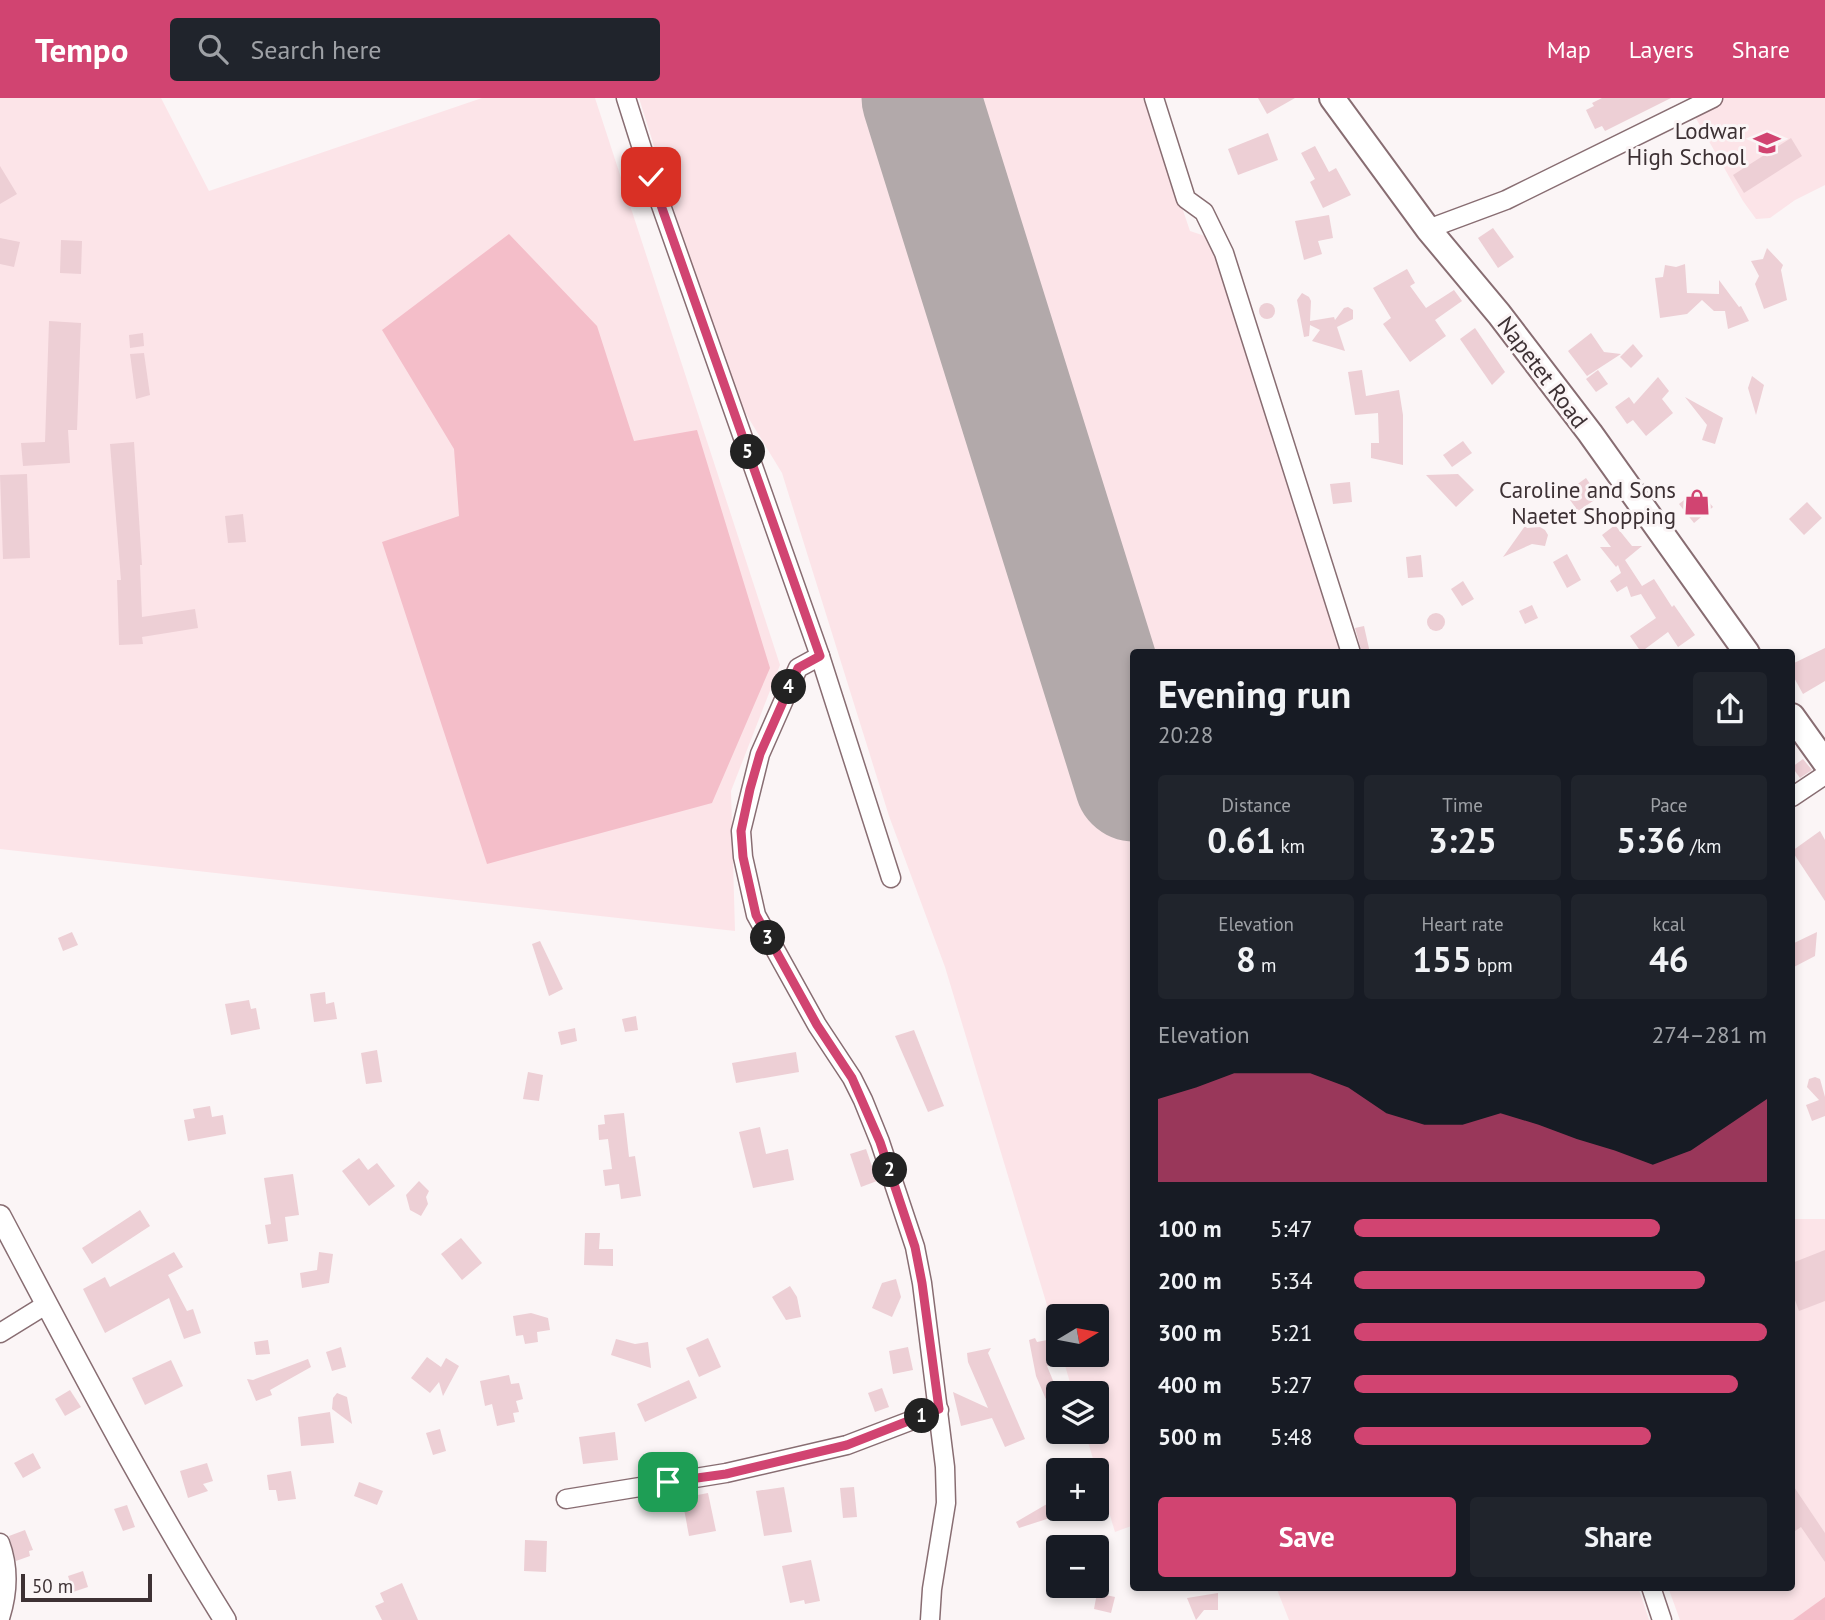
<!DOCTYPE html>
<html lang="en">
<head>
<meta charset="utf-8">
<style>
  :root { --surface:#171b24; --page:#20242c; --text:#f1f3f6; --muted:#9ea1a6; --accent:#d14471 }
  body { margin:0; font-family:"PT Sans",sans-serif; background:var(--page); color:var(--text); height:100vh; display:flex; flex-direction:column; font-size:26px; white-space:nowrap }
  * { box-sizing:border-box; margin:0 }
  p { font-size:23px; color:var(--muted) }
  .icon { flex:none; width:38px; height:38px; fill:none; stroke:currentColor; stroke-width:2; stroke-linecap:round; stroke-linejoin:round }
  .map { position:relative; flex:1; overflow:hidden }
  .details { position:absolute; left:1130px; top:551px; width:665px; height:942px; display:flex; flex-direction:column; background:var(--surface); border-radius:7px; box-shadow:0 4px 10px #0003 }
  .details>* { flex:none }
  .needle { width:46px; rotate:80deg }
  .controls { position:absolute; left:1046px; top:1206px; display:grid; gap:14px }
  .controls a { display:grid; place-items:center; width:63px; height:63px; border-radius:7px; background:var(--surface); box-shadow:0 4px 10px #0003; font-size:35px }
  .scale { position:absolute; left:21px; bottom:18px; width:131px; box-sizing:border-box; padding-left:7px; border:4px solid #3d3134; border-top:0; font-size:19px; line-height:24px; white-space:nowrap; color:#3d3134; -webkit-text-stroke:5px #fbf5f6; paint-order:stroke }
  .pin { position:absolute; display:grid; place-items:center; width:60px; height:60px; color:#fff; margin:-30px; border-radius:14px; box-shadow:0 4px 10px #0006 }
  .km { position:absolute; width:35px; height:35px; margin:-18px; border-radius:50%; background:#222; color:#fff; font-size:19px; line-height:35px; text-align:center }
  .round { display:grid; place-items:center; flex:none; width:74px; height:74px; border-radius:7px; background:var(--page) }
  .headline { display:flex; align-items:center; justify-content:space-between; height:119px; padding:0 28px }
  h1 { font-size:38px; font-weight:800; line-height:52px }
  .figures { display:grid; grid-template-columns:repeat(3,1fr); gap:10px; height:119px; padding:7px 28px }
  .figures div { display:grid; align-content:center; border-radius:7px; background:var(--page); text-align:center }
  .figures b { font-size:35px; font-weight:800 }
  .figures small { font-size:19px; font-weight:400 }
  .figures p { font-size:19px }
  .chart { height:196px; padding:14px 28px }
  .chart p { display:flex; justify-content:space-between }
  .chart svg { width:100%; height:126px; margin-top:7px; fill:var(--accent); opacity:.7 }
  .action { display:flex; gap:14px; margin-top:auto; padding:14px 28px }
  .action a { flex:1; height:80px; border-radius:7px; background:var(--accent); color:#fff; font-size:28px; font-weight:800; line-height:80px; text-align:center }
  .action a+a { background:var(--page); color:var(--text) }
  ul { padding:0 28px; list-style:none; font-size:23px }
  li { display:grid; grid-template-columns:112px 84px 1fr; align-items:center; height:52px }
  li i { height:18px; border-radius:9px; background:var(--accent) }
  header { display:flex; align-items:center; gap:42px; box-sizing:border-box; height:98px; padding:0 35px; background:var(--accent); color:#fff }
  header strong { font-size:33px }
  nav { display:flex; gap:38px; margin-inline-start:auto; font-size:24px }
  .search { width:490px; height:63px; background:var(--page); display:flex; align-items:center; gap:18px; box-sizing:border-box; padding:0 24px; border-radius:7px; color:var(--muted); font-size:26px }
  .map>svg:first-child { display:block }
</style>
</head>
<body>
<header>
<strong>Tempo</strong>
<div class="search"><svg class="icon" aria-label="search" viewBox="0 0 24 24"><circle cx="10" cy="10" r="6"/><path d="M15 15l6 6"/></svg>Search here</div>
<nav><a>Map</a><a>Layers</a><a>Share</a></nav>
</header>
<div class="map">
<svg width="1825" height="1522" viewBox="0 0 1825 1522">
  <rect width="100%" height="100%" fill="#fbf5f6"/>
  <g fill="#fce4e8">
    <polygon points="0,0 161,0 209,93 482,0 595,0 780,567 731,693 735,833 0,751"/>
    <polygon points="639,0 1145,0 1190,133 1211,140 1343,555 1134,555 1134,1427 1115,1434 1085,1334 1097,1334 1097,1295 1073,1295 1062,1257 1097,1256 1097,1218 1059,1218 1059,1247 945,869 889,718 782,375 729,288"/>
    <polygon points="1690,0 1825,0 1825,87 1795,102 1770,120 1756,121 1743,103 1686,3"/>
    <polygon points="1792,1121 1825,1121 1825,1522 1680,1522 1668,1489 1792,1489"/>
    <polygon points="1276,1489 1638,1489 1649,1522 1289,1522"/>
  </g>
  <g fill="#f4bec9">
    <polygon points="509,136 597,228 634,343 697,332 770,570 712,705 487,766 382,444 459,418 454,351 382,232"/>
    <polygon points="1825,1499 1825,1522 1793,1522"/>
  </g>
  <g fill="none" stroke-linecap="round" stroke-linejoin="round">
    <polyline stroke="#b2a9aa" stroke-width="119" points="921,0 1134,684"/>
  </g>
  <g fill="#edcfd5">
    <polygon points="1258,0 1295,0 1267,16"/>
    <polygon points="1602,0 1671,0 1605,33 1602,28 1595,31 1586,12 1594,8 1592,5"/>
    <polygon points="1268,35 1278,62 1238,77 1228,51"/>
    <polygon points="1791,40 1802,58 1744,95 1733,77"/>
    <polygon points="1315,48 1329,74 1336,70 1351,97 1323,110 1310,84 1315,81 1301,55"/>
    <polygon points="0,68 17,96 0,106"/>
    <polygon points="1329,117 1333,140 1318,143 1322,156 1304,162 1295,123"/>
    <polygon points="1493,130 1514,159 1498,170 1478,140"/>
    <polygon points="0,140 20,144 14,169 0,166"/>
    <polygon points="61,142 82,143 81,176 60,175"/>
    <polygon points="1767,150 1783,167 1781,172 1787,202 1764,211 1755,186 1759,178 1751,163 1763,161"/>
    <polygon points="1685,166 1687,195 1719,196 1719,182 1739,209 1741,208 1749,223 1728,231 1725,213 1714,213 1702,202 1687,216 1660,220 1655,180 1663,179 1665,167 1676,169"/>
    <polygon points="1407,171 1415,185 1410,188 1426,210 1454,192 1462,203 1435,222 1446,238 1410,264 1383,226 1391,220 1373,190"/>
    <polygon points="1302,195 1309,199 1311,203 1310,223 1334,219 1335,222 1344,210 1348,209 1353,212 1353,221 1337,229 1345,253 1312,243 1320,232 1310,227 1309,238 1304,239 1297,202"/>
    <circle cx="1267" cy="213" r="8"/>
    <polygon points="49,223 81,225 77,332 68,332 70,365 23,368 21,345 45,344"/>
    <polygon points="1475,230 1505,274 1492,287 1460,241"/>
    <polygon points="143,235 144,248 130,250 129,237"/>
    <polygon points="1591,235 1604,254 1621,256 1587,278 1568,253"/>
    <polygon points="1633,246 1643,258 1631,270 1620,259"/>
    <polygon points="144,255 150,297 136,301 130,256"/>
    <polygon points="1362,272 1366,298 1399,292 1403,317 1403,367 1371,360 1371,345 1379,345 1378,315 1355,317 1348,274"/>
    <polygon points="1598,272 1608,286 1596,294 1586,281"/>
    <polygon points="1752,278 1764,287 1756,317 1748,290"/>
    <polygon points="1658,279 1669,293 1662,301 1673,315 1646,338 1633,322 1627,326 1615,309 1629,299 1634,306"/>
    <polygon points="1685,299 1723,320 1715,346 1702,342 1707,327"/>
    <polygon points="1463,343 1472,355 1452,369 1443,357"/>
    <polygon points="134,344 142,467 140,467 142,519 195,511 198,530 142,539 143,546 119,547 117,482 121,482 110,346"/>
    <polygon points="27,376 30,460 3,461 0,377"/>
    <polygon points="1458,376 1474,392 1456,409 1426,377"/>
    <polygon points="1586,380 1599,399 1578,413 1565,395"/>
    <polygon points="1350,384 1352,404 1333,406 1330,386"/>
    <polygon points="1698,391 1713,409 1694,425 1679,406"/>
    <polygon points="1807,404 1822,420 1804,437 1789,421"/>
    <polygon points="243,416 246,444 228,445 225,418"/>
    <polygon points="1615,427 1632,448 1642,448 1625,462 1642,488 1654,481 1672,509 1674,507 1695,537 1678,549 1668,534 1641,554 1630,538 1656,520 1641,496 1631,499 1627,488 1617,494 1610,483 1621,475 1618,467 1616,469 1600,449 1611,449 1602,437"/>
    <polygon points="1525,428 1527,430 1540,429 1545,432 1548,437 1545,448 1532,446 1503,459"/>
    <polygon points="1567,456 1581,482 1567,490 1553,464"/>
    <polygon points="1421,457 1423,479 1408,480 1406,459"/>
    <polygon points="1463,483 1474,501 1462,508 1451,491"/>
    <polygon points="1532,507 1538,520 1525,526 1519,513"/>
    <circle cx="1436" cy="524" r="9"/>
    <polygon points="1364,528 1370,555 1362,555 1355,530"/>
    <polygon points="1825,550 1825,583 1803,596 1792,576 1792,566"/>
    <polygon points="1803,661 1812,672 1800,680 1792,669"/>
    <polygon points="1820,733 1825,742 1825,803 1792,753"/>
    <polygon points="72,834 78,847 63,853 58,840"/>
    <polygon points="1817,834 1815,858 1792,870 1792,846"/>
    <polygon points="540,843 563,891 549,898 532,846"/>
    <polygon points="325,894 326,906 334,904 337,921 314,924 310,896"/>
    <polygon points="249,902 251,911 256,910 260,931 231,937 225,906"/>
    <polygon points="636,918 638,932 625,934 622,921"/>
    <polygon points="575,930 577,943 561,947 558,934"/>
    <polygon points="914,932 944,1008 928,1014 895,938"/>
    <polygon points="377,952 382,984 366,986 361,955"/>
    <polygon points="796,954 799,974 736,985 732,965"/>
    <polygon points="528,974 543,977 539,1003 523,1001"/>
    <polygon points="1815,979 1820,981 1825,999 1825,1018 1812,1023 1806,1007 1819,1002 1807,989 1809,981"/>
    <polygon points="210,1008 212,1019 223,1017 226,1036 188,1043 184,1022 195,1020 193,1011"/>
    <polygon points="624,1015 629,1059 635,1058 641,1098 621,1101 619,1086 605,1088 603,1072 612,1071 608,1041 599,1042 598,1027 605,1026 604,1017"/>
    <polygon points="760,1029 766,1056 788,1051 794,1082 753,1090 739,1034"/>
    <polygon points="866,1051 877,1083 861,1089 850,1056"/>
    <polygon points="359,1060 368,1072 377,1065 395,1088 369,1108 342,1073"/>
    <polygon points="293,1076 299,1117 285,1119 288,1143 268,1146 265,1127 271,1126 264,1080"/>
    <polygon points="419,1083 429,1093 426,1099 428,1106 421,1118 410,1112 406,1097"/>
    <polygon points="140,1112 150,1128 92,1166 82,1150"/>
    <polygon points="585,1135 600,1135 599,1151 613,1151 613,1168 584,1167"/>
    <polygon points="461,1140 482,1165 462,1182 441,1156"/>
    <polygon points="1825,1152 1825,1203 1799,1213 1792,1194 1792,1165"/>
    <polygon points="174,1154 183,1169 168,1177 187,1213 193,1211 201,1235 184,1241 169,1200 105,1235 83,1191 105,1179 110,1189"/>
    <polygon points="319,1154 333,1156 329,1185 302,1190 300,1175 317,1172"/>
    <polygon points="896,1181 901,1199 892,1219 872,1210 882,1185"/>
    <polygon points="790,1188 797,1199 801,1219 786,1222 772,1199"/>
    <polygon points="531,1215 548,1220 550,1232 537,1234 538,1244 525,1246 523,1237 516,1238 513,1218"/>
    <polygon points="708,1240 721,1269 699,1279 686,1250"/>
    <polygon points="1035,1240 1037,1244 1047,1242 1052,1267 1047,1268 1059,1297 1059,1332 1036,1278 1029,1242"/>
    <polygon points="616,1241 635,1246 648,1244 651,1270 611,1257"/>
    <polygon points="268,1242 270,1256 256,1257 254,1244"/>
    <polygon points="341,1249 346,1269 332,1273 326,1254"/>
    <polygon points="908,1249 913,1272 893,1276 889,1253"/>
    <polygon points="991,1250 988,1255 1025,1341 1005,1349 992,1320 961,1328 953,1294 988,1310 968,1264 967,1255"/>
    <polygon points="427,1259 441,1269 446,1260 459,1268 443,1298 439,1284 430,1295 411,1280"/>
    <polygon points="308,1261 311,1269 270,1292 272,1297 256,1303 247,1281 253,1282"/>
    <polygon points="171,1262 183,1288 145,1307 132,1280"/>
    <polygon points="509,1277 511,1286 519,1285 523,1301 516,1303 519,1314 513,1315 515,1324 497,1328 492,1306 485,1308 480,1283"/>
    <polygon points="689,1282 697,1300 645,1324 637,1306"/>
    <polygon points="882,1290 889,1309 875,1314 868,1295"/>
    <polygon points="70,1292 81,1309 65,1318 55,1301"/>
    <polygon points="337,1295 347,1299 352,1326 332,1311 333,1300"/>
    <polygon points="330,1314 334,1345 301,1348 298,1319"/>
    <polygon points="440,1331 446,1353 433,1357 426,1335"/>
    <polygon points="615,1334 618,1362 583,1366 579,1339"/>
    <polygon points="33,1355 41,1370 23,1380 14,1365"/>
    <polygon points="207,1365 213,1383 203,1386 208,1393 188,1400 180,1373"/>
    <polygon points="291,1373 296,1401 278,1403 276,1392 269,1392 267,1377"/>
    <polygon points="359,1384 383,1393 377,1407 354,1398"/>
    <polygon points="1792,1386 1825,1435 1825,1464 1801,1429 1792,1435"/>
    <polygon points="784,1389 792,1434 764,1438 756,1393"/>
    <polygon points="854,1389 857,1419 843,1420 840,1390"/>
    <polygon points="708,1395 716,1433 689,1438 682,1400"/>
    <polygon points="1059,1399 1059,1417 1019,1430 1016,1424"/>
    <polygon points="127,1407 135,1429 123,1433 114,1411"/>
    <polygon points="25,1432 33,1452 29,1453 30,1458 16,1463 9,1438"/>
    <polygon points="525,1442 547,1443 546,1474 524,1473"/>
    <polygon points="811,1462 820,1503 805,1506 804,1502 790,1505 782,1468"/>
    <polygon points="83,1473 88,1489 73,1494 68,1478"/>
    <polygon points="402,1485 418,1522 382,1522 375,1508 384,1504 380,1495"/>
    <polygon points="1097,1495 1115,1499 1111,1515 1094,1511"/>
    <polygon points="1218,1495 1218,1512 1204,1512 1196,1522 1187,1500"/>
  </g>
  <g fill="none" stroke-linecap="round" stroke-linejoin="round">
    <g stroke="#886d72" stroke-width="21">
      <g id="minor">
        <polyline points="626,0 651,79 820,558 891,780"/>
        <polyline points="1154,0 1186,101 1204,114 1224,155 1351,555"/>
        <polyline points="1428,131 1506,102 1713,0"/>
        <polyline points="820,558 798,570 760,656 741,733 743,759 756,817 817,927 852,980 863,1002 880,1044 915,1149 922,1185 945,1369 946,1405 932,1491 930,1522"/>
        <polyline points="1792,699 1825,677"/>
        <polyline points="0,1235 47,1206"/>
        <polyline points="566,1401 726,1375 847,1347 939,1312"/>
        <path d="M 0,1445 C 9,1469 8,1495 0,1520"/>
        <polyline points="1651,1489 1662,1522"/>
      </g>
    </g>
    <g stroke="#886d72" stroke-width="24">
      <path id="tertiary" d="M 0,1118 C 72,1254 143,1391 225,1522"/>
    </g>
    <g stroke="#886d72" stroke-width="28">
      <g id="secondary">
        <polyline points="1332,0 1428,131 1499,216 1590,335 1747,555"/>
        <polyline points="1792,618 1825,664"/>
      </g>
    </g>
    <use href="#minor" stroke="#fff" stroke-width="18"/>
    <use href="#tertiary" stroke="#fff" stroke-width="21"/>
    <use href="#secondary" stroke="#fff" stroke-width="24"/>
  </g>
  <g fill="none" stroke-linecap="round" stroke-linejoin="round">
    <g stroke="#fff" stroke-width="14">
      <polyline id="route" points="651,79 820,558 798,570 760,656 750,691 741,733 743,759 756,817 817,927 852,980 880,1044 915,1149 922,1185 939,1311 847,1347 726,1376 668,1384"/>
    </g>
    <use href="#route" stroke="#d14471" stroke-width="9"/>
  </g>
  <defs>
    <g id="school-bare" transform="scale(2.1)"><path d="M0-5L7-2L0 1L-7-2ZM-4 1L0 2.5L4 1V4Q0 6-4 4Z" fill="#d14471" stroke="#fbf5f6" stroke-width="2.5" paint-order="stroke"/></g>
    <g id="shop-bare" transform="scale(2.1)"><path d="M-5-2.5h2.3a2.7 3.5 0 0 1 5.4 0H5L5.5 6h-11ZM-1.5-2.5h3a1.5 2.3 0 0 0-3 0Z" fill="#d14471" stroke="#fbf5f6" stroke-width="2.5" paint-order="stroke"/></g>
  </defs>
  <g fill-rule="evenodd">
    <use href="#school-bare" x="1767" y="45"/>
    <use href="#shop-bare" x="1697" y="404"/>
  </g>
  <g text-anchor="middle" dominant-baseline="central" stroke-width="6" stroke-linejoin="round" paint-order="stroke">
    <g font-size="23" fill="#3d3134" stroke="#fbf5f6" text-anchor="end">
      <text x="1746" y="32">Lodwar<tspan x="1746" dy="26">High School</tspan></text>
      <text x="1676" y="391">Caroline and Sons<tspan x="1676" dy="26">Naetet Shopping</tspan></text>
    </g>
    <g font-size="23" fill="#3d3134" stroke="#fbf5f6">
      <text transform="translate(1543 274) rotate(53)">Napetet Road</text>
    </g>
  </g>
</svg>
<div class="controls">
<a><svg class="needle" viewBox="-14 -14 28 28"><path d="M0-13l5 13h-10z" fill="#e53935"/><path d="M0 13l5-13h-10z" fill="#9ea1a6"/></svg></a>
<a><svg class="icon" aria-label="layers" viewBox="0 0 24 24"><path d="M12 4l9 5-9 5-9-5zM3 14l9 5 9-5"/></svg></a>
<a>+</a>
<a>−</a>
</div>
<div class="scale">50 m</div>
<div class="pin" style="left:668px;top:1384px;background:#1e9e55"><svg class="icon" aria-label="arrive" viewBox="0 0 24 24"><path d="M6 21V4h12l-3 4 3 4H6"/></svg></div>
<div class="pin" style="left:651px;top:79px;background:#d93025"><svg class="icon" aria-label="check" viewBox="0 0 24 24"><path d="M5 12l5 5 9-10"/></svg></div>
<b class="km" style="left:922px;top:1318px">1</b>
<b class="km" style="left:890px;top:1072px">2</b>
<b class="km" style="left:768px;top:840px">3</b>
<b class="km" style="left:789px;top:589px">4</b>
<b class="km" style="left:748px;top:354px">5</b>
<section class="details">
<div class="headline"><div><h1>Evening run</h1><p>20:28</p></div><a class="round"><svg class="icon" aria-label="share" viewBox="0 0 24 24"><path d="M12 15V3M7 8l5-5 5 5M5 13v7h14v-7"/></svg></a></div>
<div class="figures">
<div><p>Distance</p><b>0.61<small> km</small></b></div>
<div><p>Time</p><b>3:25</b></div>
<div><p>Pace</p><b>5:36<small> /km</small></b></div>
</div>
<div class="figures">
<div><p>Elevation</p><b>8<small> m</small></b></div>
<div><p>Heart rate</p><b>155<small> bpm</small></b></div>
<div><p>kcal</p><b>46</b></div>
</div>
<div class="chart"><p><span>Elevation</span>274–281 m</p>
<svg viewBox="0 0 160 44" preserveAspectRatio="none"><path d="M0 44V15L10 11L20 6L30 6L40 6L50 11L60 20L70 24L80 24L90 20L100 24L110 29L120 33L130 38L140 33L150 24L160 15V44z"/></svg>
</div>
<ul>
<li><b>100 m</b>5:47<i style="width:74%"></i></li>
<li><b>200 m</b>5:34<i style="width:85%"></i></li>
<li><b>300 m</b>5:21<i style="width:100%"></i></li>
<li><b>400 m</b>5:27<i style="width:93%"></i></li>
<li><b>500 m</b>5:48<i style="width:72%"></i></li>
</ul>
<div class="action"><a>Save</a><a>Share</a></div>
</section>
</div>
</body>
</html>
